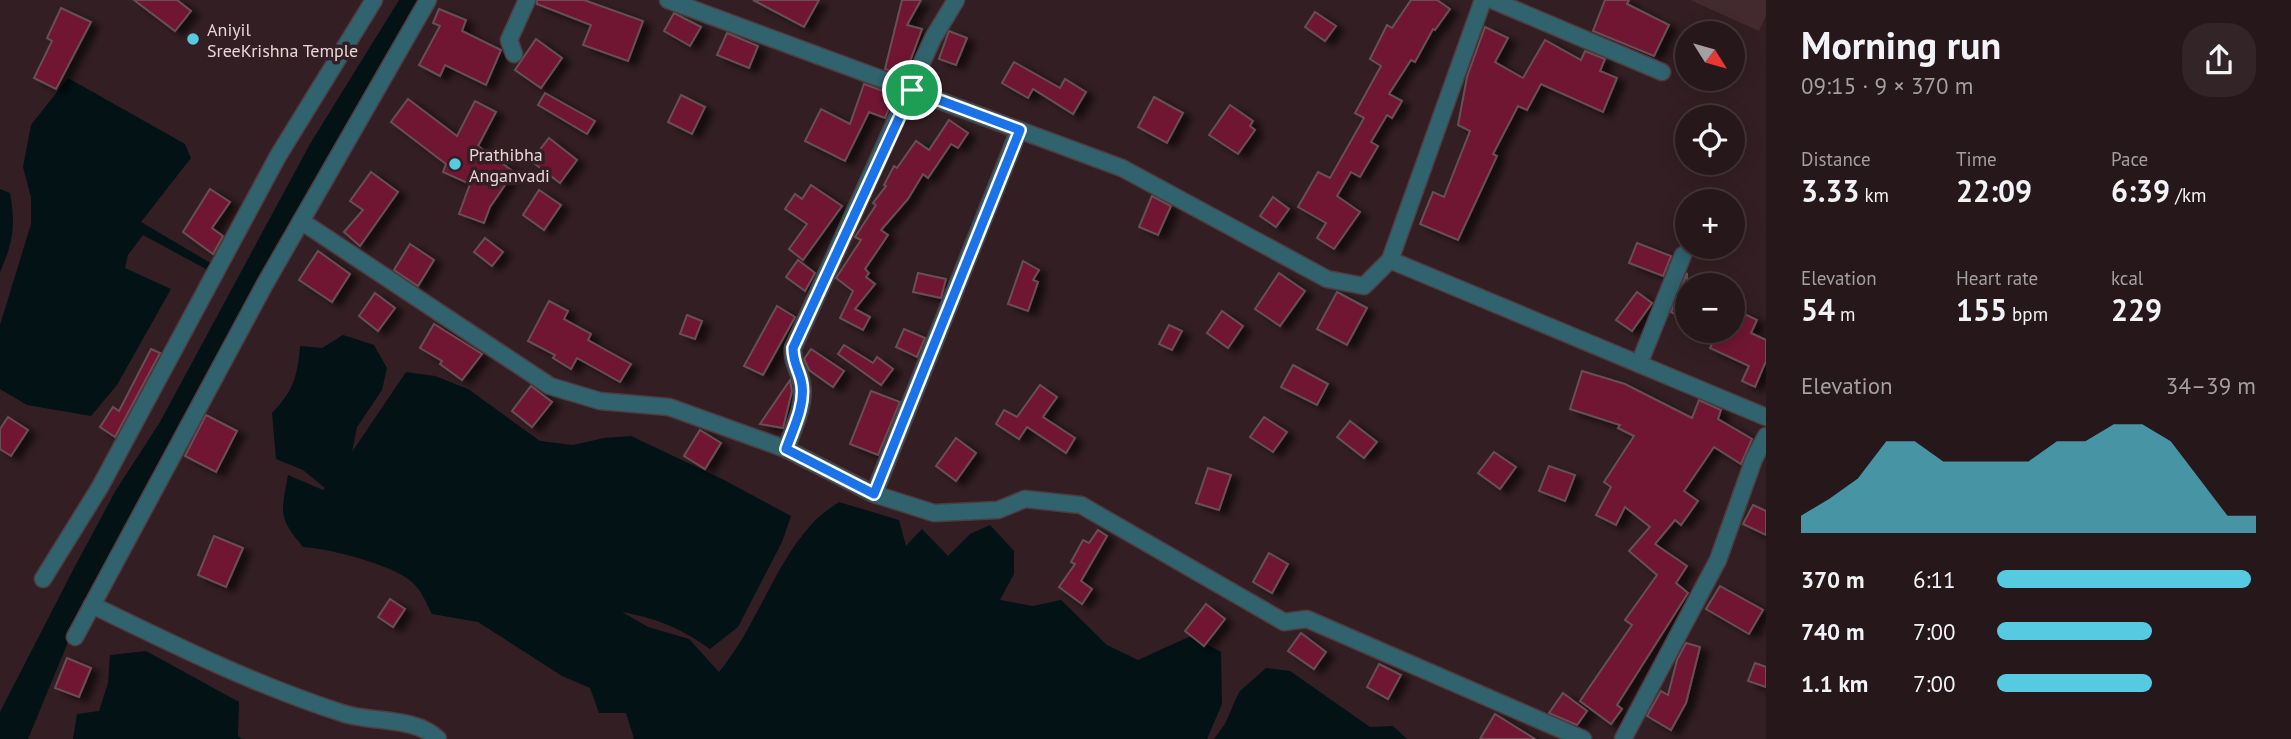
<!DOCTYPE html>
<html lang="en">
<head>
<meta charset="utf-8">
<style>
  :root { --surface:#26171a; --page:#322427; --text:#f1f3f6; --muted:#a49fa2; --line:#423639; --accent:#55cae0 }
  body { margin:0; font-family:"PT Sans",sans-serif; background:var(--page); color:var(--text); height:100vh; display:flex; flex-direction:column; font-size:26px; white-space:nowrap }
  * { box-sizing:border-box; margin:0 }
  p { font-size:23px; color:var(--muted) }
  .icon { flex:none; width:38px; height:38px; fill:none; stroke:currentColor; stroke-width:2; stroke-linecap:round; stroke-linejoin:round }
  .map { position:relative; flex:1; overflow:hidden }
  .sheet { display:flex; flex-direction:column; background:var(--surface); width:525px }
  .sheet>* { flex:none }
  .needle { width:46px; rotate:127deg }
  .tools { position:absolute; left:1675px; top:21px; display:grid; gap:14px }
  .tools a { display:grid; place-items:center; width:70px; height:70px; border-radius:50%; background:var(--surface); box-shadow:0 4px 18px #0003,0 0 0 2px var(--line); font-size:35px }
  .pin { position:absolute; display:grid; place-items:center; width:60px; height:60px; color:#fff; margin:-30px; border:4px solid #fff; border-radius:50%; box-shadow:0 2px 7px #0007 }
  .round { display:grid; place-items:center; flex:none; width:74px; height:74px; border-radius:28px; background:var(--page) }
  .summary { display:flex; align-items:center; justify-content:space-between; height:119px; padding:0 35px }
  h1 { font-size:38px; font-weight:800; line-height:52px }
  .stats { display:grid; grid-template-columns:repeat(3,1fr); gap:10px; height:119px; padding:7px 35px }
  .stats div { display:grid; align-content:center }
  .stats b { font-size:30px; font-weight:800 }
  .stats small { font-size:19px; font-weight:400 }
  .stats p { font-size:19px }
  .chart { height:196px; padding:14px 35px }
  .chart p { display:flex; justify-content:space-between }
  .chart svg { width:100%; height:126px; margin-top:7px; fill:var(--accent); opacity:.7 }
  ul { padding:0 35px; list-style:none; font-size:23px }
  li { display:grid; grid-template-columns:112px 84px 1fr; align-items:center; height:52px }
  li i { height:18px; border-radius:9px; background:var(--accent) }
  main { display:flex; flex:1; min-height:0 }
  .map>svg:first-child { display:block }
</style>
</head>
<body>
<main>
<div class="map">
<svg width="1766" height="739" viewBox="0 0 1766 739">
  <defs>
    <filter id="shadow"><feDropShadow dx="8" dy="4.5" stdDeviation="3.5" flood-color="#0009"/></filter>
  </defs>
  <rect width="100%" height="100%" fill="#331f23"/>
  <polygon fill="#432a2e" points="1690,0 1766,0 1766,16 1759,31"/>
  <g fill="#021215">
    <polygon points="399,0 435,0 73,630 28,739 0,739 0,712 73,570 116,490 160,422 310,144"/>
    <polygon points="68,78 185,144 191,158 141,222 219,268 215,274 143,235 128,255 125,268 171,289 117,385 91,416 27,405 0,389 0,325 31,224 31,197 23,167 31,125"/>
    <path d="M 0,189 L 10,193 C 16,226 13,242 0,272 Z"/>
    <path d="M 343,335 L 374,345 L 387,368 L 382,390 L 357,427 L 352,452 L 406,372 L 435,376 L 468,389 L 540,441 L 573,445 L 604,438 L 631,436 L 722,479 L 791,516 L 782,542 L 738,627 L 710,649 C 683,629 656,618 622,612 L 648,627 L 689,639 L 719,672 C 756,628 772,569 810,526 C 818,516 829,509 839,502 L 899,520 L 906,546 L 922,529 L 948,556 L 970,534 L 990,525 L 1014,551 L 1014,574 L 1000,600 L 1033,606 L 1061,600 L 1107,645 L 1138,660 L 1191,636 L 1221,652 L 1222,704 L 1207,739 L 634,739 L 626,713 L 599,713 L 590,688 L 562,676 L 478,622 L 432,614 C 427,605 423,594 416,586 C 400,566 328,548 303,547 C 278,517 281,513 288,475 L 323,490 L 325,488 L 303,470 L 276,459 L 272,413 C 293,392 298,375 300,346 L 322,348 Z"/>
    <polygon points="146,651 239,702 238,736 242,739 73,739 77,714 99,711 108,683 110,655"/>
    <polygon points="1266,668 1290,671 1370,727 1393,726 1407,739 1214,739 1225,724 1239,692"/>
  </g>
  <g fill="#701432" stroke="#675054" stroke-width="2" filter="url(#shadow)">
    <polygon points="134,0 177,0 191,11 175,31"/>
    <polygon points="537,0 584,0 643,21 628,61 583,45 591,25 537,4"/>
    <polygon points="753,0 819,0 804,27"/>
    <polygon points="902,0 921,0 907,25 922,29 905,75 901,75 885,69"/>
    <polygon points="1411,0 1437,0 1450,9 1435,30 1433,29 1415,62 1411,60 1389,94 1402,101 1392,118 1387,115 1371,142 1378,146 1360,177 1351,172 1337,196 1360,212 1334,249 1317,238 1326,223 1298,207 1318,172 1330,178 1364,118 1355,113 1381,66 1370,59 1387,25 1392,28"/>
    <polygon points="1605,0 1629,0 1627,4 1669,25 1654,56 1593,31"/>
    <polygon points="61,8 91,22 56,89 34,78 52,41 47,38"/>
    <polygon points="439,9 466,20 462,31 501,50 486,85 445,65 440,76 419,65 440,26 433,23"/>
    <polygon points="1315,12 1336,26 1325,41 1305,27"/>
    <polygon points="674,13 701,27 690,46 664,31"/>
    <polygon points="1485,27 1508,38 1495,62 1523,78 1545,40 1581,60 1585,51 1605,59 1600,71 1617,78 1603,112 1541,84 1527,110 1518,106 1493,154 1497,156 1458,240 1420,224 1433,192 1444,197 1470,131 1458,125 1467,77"/>
    <polygon points="949,31 967,38 956,65 939,59"/>
    <polygon points="727,33 758,46 749,68 717,55"/>
    <polygon points="536,39 562,58 541,88 515,70"/>
    <polygon points="1014,62 1060,88 1065,79 1086,92 1073,114 1033,89 1028,98 1002,83"/>
    <polygon points="864,84 894,95 885,118 869,112 845,161 805,141 821,109 850,124"/>
    <polygon points="545,93 595,121 587,134 538,105"/>
    <polygon points="681,95 705,107 692,134 668,122"/>
    <polygon points="1154,97 1183,113 1167,143 1138,127"/>
    <polygon points="408,99 457,136 475,101 496,112 478,146 514,172 490,207 484,223 459,214 470,184 443,172 446,164 391,122"/>
    <polygon points="1230,105 1253,121 1250,126 1255,130 1238,154 1209,135"/>
    <polygon points="949,120 968,133 958,148 951,144 928,178 923,174 908,199 881,230 888,235 865,269 869,273 866,277 875,284 855,309 870,317 863,330 840,318 853,291 836,278 861,240 855,237 876,205 873,203 886,186 884,185 894,166 897,168 916,141 929,150"/>
    <polygon points="549,138 577,160 560,183 531,161"/>
    <polygon points="371,172 398,192 360,246 344,232 363,210 350,201"/>
    <polygon points="811,185 842,206 803,260 789,249 807,224 785,209 795,194 802,199"/>
    <polygon points="210,189 230,202 212,228 223,236 213,254 183,232"/>
    <polygon points="539,190 561,205 544,230 523,215"/>
    <polygon points="1152,196 1171,206 1158,235 1139,227"/>
    <polygon points="1273,197 1289,209 1276,227 1260,216"/>
    <polygon points="485,238 503,252 492,266 474,252"/>
    <polygon points="1637,243 1671,256 1663,276 1629,263"/>
    <polygon points="410,244 434,260 418,286 394,270"/>
    <polygon points="318,251 350,274 332,302 299,280"/>
    <polygon points="798,260 815,273 805,291 786,277"/>
    <polygon points="1023,261 1039,270 1033,280 1038,282 1028,311 1008,304"/>
    <polygon points="918,273 946,279 941,298 913,292"/>
    <polygon points="1279,273 1305,291 1280,326 1255,309"/>
    <polygon points="1687,273 1687,321 1671,312"/>
    <polygon points="1337,292 1367,308 1347,345 1317,329"/>
    <polygon points="1637,292 1652,303 1632,331 1616,320"/>
    <polygon points="375,293 395,308 378,331 359,316"/>
    <polygon points="549,301 568,311 564,319 591,334 588,340 631,364 620,382 577,358 571,369 553,358 555,355 528,341"/>
    <polygon points="777,306 795,317 763,375 744,366"/>
    <polygon points="1732,308 1757,320 1751,333 1766,340 1766,361 1755,387 1742,381 1749,366 1710,348 1718,331 1732,331"/>
    <polygon points="1222,311 1243,326 1228,348 1207,333"/>
    <polygon points="687,315 702,321 695,339 680,334"/>
    <polygon points="434,324 482,354 462,380 440,364 442,361 420,348"/>
    <polygon points="1169,325 1182,331 1172,350 1159,344"/>
    <polygon points="904,329 925,338 917,357 896,347"/>
    <polygon points="844,345 873,363 877,357 893,369 881,385 838,354"/>
    <polygon points="151,349 160,353 115,437 100,427 113,407 119,411"/>
    <polygon points="811,349 844,371 833,387 809,370 804,359"/>
    <polygon points="1293,365 1328,384 1317,405 1281,387"/>
    <polygon points="1582,371 1625,384 1692,418 1699,400 1721,410 1718,419 1752,439 1741,464 1714,447 1684,491 1698,501 1681,525 1675,520 1655,544 1687,566 1676,583 1688,593 1617,705 1622,709 1611,724 1580,701 1632,625 1625,620 1657,575 1629,551 1650,527 1625,507 1616,525 1596,515 1611,487 1604,482 1634,436 1618,428 1620,425 1570,409"/>
    <polygon points="790,380 792,391 783,428 760,424"/>
    <polygon points="1040,385 1057,397 1043,417 1075,438 1066,453 1027,427 1019,439 996,424 1004,410 1017,417"/>
    <polygon points="531,386 552,402 532,427 512,411"/>
    <polygon points="871,391 900,402 878,455 850,444"/>
    <polygon points="206,415 237,431 216,472 185,456"/>
    <polygon points="8,417 28,430 11,456 0,449 0,429"/>
    <polygon points="1264,417 1287,432 1273,452 1250,437"/>
    <polygon points="1350,421 1377,442 1364,458 1337,437"/>
    <polygon points="700,430 721,443 705,469 684,456"/>
    <polygon points="956,438 976,453 956,481 936,466"/>
    <polygon points="1494,452 1516,467 1500,489 1478,473"/>
    <polygon points="1549,466 1575,475 1565,501 1539,491"/>
    <polygon points="1208,468 1231,475 1219,510 1196,503"/>
    <polygon points="1753,505 1766,511 1766,535 1743,524"/>
    <polygon points="1098,530 1107,536 1081,581 1092,589 1082,604 1059,587 1075,564 1071,562 1083,540 1089,543"/>
    <polygon points="214,536 243,548 226,587 198,575"/>
    <polygon points="1269,553 1288,564 1272,593 1253,582"/>
    <polygon points="1720,586 1763,610 1749,634 1706,609"/>
    <polygon points="390,599 405,609 393,627 378,617"/>
    <polygon points="1206,604 1225,619 1204,646 1185,631"/>
    <polygon points="1301,633 1326,652 1314,669 1288,651"/>
    <polygon points="1686,643 1700,647 1686,703 1671,730 1647,716 1661,691 1668,695 1677,660"/>
    <polygon points="67,658 91,668 79,697 55,688"/>
    <polygon points="1755,663 1766,667 1766,687 1748,681"/>
    <polygon points="1379,664 1401,675 1388,699 1367,687"/>
    <polygon points="1563,693 1587,711 1577,725 1549,713"/>
    <polygon points="1495,714 1535,739 1480,739"/>
  </g>
  <g fill="none" stroke-linecap="round" stroke-linejoin="round">
    <g stroke="#4f3c40" stroke-width="19">
      <g id="street">
        <polyline points="668,0 1122,168 1327,279 1364,286 1390,260 1766,417"/>
        <polyline points="1492,0 1662,72"/>
        <polyline points="514,54 509,40 527,0"/>
        <polyline points="301,221 550,386 600,401 669,407 786,449 874,494 934,513 998,510 1025,499 1081,505 1284,622 1307,619 1583,739"/>
        <polyline points="1390,260 1483,0"/>
        <polyline points="1639,364 1683,255"/>
        <path d="M 786,449 C 793,429 805,406 802,385 C 800,370 792,366 793,348 L 933,38 L 956,0"/>
        <polyline points="874,494 1019,130"/>
        <polyline points="43,579 100,487 278,156 374,0"/>
        <path d="M 92,605 C 174,645 255,685 342,713 C 370,723 415,716 438,739"/>
        <polyline points="75,637 265,284 428,0"/>
        <polyline points="1623,739 1718,560 1754,459 1766,436"/>
      </g>
    </g>
    <use href="#street" stroke="#30636d" stroke-width="16"/>
  </g>
  <g fill="none" stroke-linecap="round" stroke-linejoin="round">
    <g stroke="#fff" stroke-width="14">
      <path id="route" d="M 912,90 L 1020,130 L 874,494 L 786,449 C 793,429 805,406 802,385 C 800,370 793,365 793,348 Z"/>
    </g>
    <use href="#route" stroke="#1a73e8" stroke-width="9"/>
  </g>
  <g fill="#55cae0" stroke="#331f23" stroke-width="2.5">
    <circle cx="193" cy="39" r="7"/>
    <circle cx="455" cy="164" r="7"/>
  </g>
  <g text-anchor="middle" dominant-baseline="central" stroke-width="7" stroke-linejoin="round" paint-order="stroke">
    <g font-size="18" fill="#e5d7d9" stroke="#331f23" text-anchor="start">
      <text x="207" y="29">Aniyil<tspan x="207" dy="21">SreeKrishna Temple</tspan></text>
      <text x="469" y="154">Prathibha<tspan x="469" dy="21">Anganvadi</tspan></text>
    </g>
  </g>
</svg>
<div class="tools">
<a><svg class="needle" viewBox="-14 -14 28 28"><path d="M0-13l5 13h-10z" fill="#e53935"/><path d="M0 13l5-13h-10z" fill="#a49fa2"/></svg></a>
<a><svg class="icon" aria-label="locate" viewBox="0 0 24 24"><circle cx="12" cy="12" r="6"/><path d="M12 2v4M12 18v4M2 12h4M18 12h4"/></svg></a>
<a>+</a>
<a>−</a>
</div>
<div class="pin" style="left:912px;top:90px;background:#1e9e55"><svg class="icon" aria-label="arrive" viewBox="0 0 24 24"><path d="M6 21V4h12l-3 4 3 4H6"/></svg></div>
</div>
<section class="sheet">
<div class="summary"><div><h1>Morning run</h1><p>09:15 · 9 × 370 m</p></div><a class="round"><svg class="icon" aria-label="share" viewBox="0 0 24 24"><path d="M12 15V3M7 8l5-5 5 5M5 13v7h14v-7"/></svg></a></div>
<div class="stats">
<div><p>Distance</p><b>3.33<small> km</small></b></div>
<div><p>Time</p><b>22:09</b></div>
<div><p>Pace</p><b>6:39<small> /km</small></b></div>
</div>
<div class="stats">
<div><p>Elevation</p><b>54<small> m</small></b></div>
<div><p>Heart rate</p><b>155<small> bpm</small></b></div>
<div><p>kcal</p><b>229</b></div>
</div>
<div class="chart"><p><span>Elevation</span>34–39 m</p>
<svg viewBox="0 0 160 44" preserveAspectRatio="none"><path d="M0 44V38L10 32L20 25L30 12L40 12L50 19L60 19L70 19L80 19L90 12L100 12L110 6L120 6L130 12L140 25L150 38L160 38V44z"/></svg>
</div>
<ul>
<li><b>370 m</b>6:11<i style="width:98%"></i></li>
<li><b>740 m</b>7:00<i style="width:60%"></i></li>
<li><b>1.1 km</b>7:00<i style="width:60%"></i></li>
</ul>
</section>
</main>
</body>
</html>
